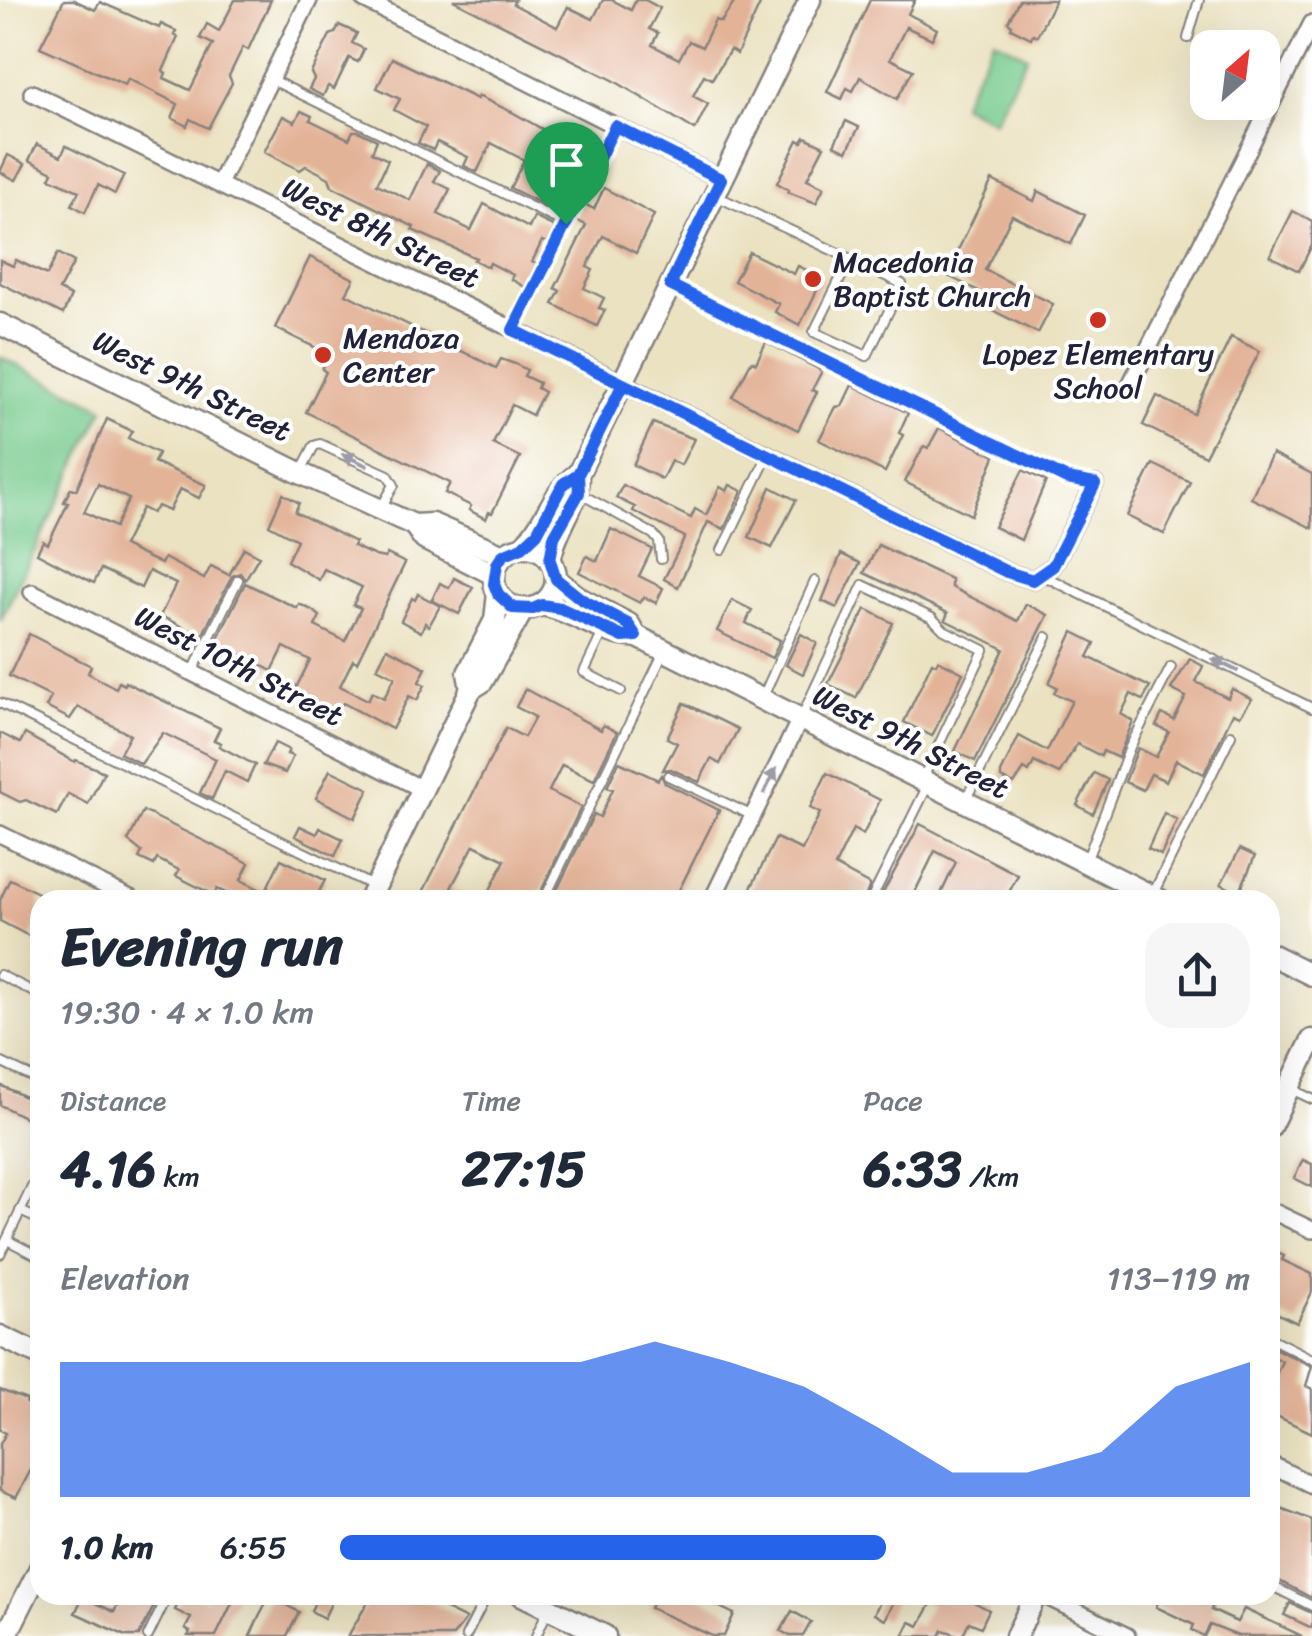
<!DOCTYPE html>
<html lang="en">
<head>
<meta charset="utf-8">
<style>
  :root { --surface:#fff; --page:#f6f6f7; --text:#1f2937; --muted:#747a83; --accent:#2563eb }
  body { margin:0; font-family:Sriracha,sans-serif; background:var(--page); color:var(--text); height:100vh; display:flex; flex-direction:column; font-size:38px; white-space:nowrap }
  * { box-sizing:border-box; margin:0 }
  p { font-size:32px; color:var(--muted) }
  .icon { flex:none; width:55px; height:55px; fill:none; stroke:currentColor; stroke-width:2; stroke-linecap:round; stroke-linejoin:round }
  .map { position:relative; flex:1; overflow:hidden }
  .side { position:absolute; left:30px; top:890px; width:1250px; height:715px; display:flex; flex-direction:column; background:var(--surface); border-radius:30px; box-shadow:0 10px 40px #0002 }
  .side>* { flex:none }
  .needle { width:65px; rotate:28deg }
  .fabs { position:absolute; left:1190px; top:30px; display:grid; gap:20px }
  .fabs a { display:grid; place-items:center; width:90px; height:90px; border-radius:20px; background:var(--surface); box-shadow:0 10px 40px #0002; font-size:50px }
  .pin { position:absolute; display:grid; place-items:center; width:85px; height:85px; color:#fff; margin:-102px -42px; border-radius:50% 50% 50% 0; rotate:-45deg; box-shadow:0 0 10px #0007 }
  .pin .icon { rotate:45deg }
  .round { display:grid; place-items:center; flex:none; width:105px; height:105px; border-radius:30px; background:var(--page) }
  .headline { display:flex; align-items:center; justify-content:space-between; height:170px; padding:0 30px }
  h1 { font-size:55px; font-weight:800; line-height:75px }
  .figures { display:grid; grid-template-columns:repeat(3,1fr); gap:15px; height:170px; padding:10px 30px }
  .figures div { display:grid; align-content:center }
  .figures b { font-size:50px; font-weight:800 }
  .figures small { font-size:28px; font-weight:400 }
  .figures p { font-size:28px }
  .chart { height:280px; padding:20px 30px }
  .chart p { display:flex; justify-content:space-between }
  .chart svg { width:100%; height:180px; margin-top:10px; fill:var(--accent); opacity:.7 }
  ul { padding:0 30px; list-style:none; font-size:32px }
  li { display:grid; grid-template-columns:160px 120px 1fr; align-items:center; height:75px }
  li i { height:25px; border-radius:12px; background:var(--accent) }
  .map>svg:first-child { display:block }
</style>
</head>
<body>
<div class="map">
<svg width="1312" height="1636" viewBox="0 0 1312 1636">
  <rect width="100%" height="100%" fill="#fff"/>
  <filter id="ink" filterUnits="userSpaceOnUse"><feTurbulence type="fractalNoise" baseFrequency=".01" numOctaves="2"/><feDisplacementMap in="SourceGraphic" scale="20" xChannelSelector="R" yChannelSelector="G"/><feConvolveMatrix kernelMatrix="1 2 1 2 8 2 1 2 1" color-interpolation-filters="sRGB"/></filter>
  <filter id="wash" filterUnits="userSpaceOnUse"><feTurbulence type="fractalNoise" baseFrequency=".0048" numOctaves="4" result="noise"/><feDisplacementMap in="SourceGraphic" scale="40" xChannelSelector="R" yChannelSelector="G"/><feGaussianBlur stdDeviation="2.25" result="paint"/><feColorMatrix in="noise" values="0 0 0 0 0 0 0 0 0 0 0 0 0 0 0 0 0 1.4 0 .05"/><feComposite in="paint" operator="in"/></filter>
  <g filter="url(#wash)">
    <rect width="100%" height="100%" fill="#ebe2c1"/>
    <g fill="#78cb8e" stroke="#4d7664" stroke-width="2.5">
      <polygon points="994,39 1027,56 994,121 961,104"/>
      <polygon points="0,357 104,408 0,621"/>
    </g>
    <g id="blocks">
      <g fill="#e3b398" fill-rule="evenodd">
        <polygon points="64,0 74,0 95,10 100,2 159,28 161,24 176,31 174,35 178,37 163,71 166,73 164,78 190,90 213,44 200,38 207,24 219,31 235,0 271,0 248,50 243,47 229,76 232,83 208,128 190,119 187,126 172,118 178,104 128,79 125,85 40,47"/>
        <polygon points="453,0 515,0 513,4 557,27 568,7 593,19 603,0 612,0 631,10 636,0 645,0 660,8 649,29 658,33 652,45 679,59 689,41 702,47 715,20 721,22 736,0 762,0 737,54 730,50 712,79 704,75 693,96 708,104 695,130 613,80"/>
        <polygon points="870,0 915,0 908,14 937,29 932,39 906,27 890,59 913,70 897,99 860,77 853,91 847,88 842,99 827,92"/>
        <polygon points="1019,0 1055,0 1037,36 1033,34 1031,38 1011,28 1012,25 1008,22"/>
        <polygon points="339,25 357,33 352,43 364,49 358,62 349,58 334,89 328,86 323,96 309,89 314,79 311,73 330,35 335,33"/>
        <polygon points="392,58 477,99 478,96 512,112 590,156 563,214 510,188 524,160 491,143 477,172 464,166 468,157 437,142 433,150 418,143 426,127 394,110 400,99 377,88"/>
        <polygon points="301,111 312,116 310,120 349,139 353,131 358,131 377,140 372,152 388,160 377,184 410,200 427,164 440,171 434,181 450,189 438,214 471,230 484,204 529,228 534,217 555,227 547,243 542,241 532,262 537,264 525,287 511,279 513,275 490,263 488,267 474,260 476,258 412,230 414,227 332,186 329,178 318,172 306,166 300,170 264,152 283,116 295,122"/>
        <polygon points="846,121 859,127 847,151 834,145"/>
        <polygon points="805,137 824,146 807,179 824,187 816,203 788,192 789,190 777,183 798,140 802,142"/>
        <polygon points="37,144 61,156 66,146 124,175 115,194 98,185 85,212 72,205 79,191 50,178 53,172 29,160"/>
        <polygon points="8,155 25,164 16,180 0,172"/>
        <polygon points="992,180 1034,201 1038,191 1085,215 1071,244 1012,215 985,270 1053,304 1038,333 982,305 987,295 946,275"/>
        <polygon points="604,188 654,215 636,253 603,236 587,267 593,270 584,288 604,298 599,308 605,310 597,326 553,304 560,291 555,288 586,225 576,220 584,204 594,209"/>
        <polygon points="1293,211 1312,221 1312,245 1299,271 1270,256"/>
        <polygon points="749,252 794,274 798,266 823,278 800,325 775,312 779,304 734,281"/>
        <polygon points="58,253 74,262 59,290 71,296 63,314 0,283 0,260 13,266 16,260 47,275"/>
        <polygon points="310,257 354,279 346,294 496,368 501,359 515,364 527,370 524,376 539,383 537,388 544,392 532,415 512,405 493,444 520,457 492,513 489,512 486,519 469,510 471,506 445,493 450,483 306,412 326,372 322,369 329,354 275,328"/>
        <polygon points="1231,337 1260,351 1205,456 1143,425 1157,396 1194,414"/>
        <polygon points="766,342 822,371 812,390 817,392 798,430 733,397 750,364 752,361 756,363"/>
        <polygon points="852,385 908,413 899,433 903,435 885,472 819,440 836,407 842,406"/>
        <path d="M 107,419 L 132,431 L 128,438 L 158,453 L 154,462 L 206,485 L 199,498 L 180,489 L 169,511 L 158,506 L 152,513 L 142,508 L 123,546 L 161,564 L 164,558 L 204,579 L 211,566 L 229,575 L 244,548 L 259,556 L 245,580 L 240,573 L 232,576 L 202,636 L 160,616 L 176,584 L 149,571 L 141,588 L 101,569 L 94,583 L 37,553 L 43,541 L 48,544 L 68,503 L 64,502 L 71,488 L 76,490 ZM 98,484 L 129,499 L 115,527 L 84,512 Z"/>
        <polygon points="653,423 694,439 681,465 671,461 662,479 633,465"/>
        <polygon points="939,428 995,456 971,515 905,482 922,449 924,446 928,448"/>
        <polygon points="1272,454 1312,474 1312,528 1251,498"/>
        <polygon points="1153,464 1190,482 1164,534 1127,516"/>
        <polygon points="1023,470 1046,481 1021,540 994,527"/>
        <polygon points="623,485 691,518 695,509 706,515 720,487 727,491 730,485 742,491 724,529 708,522 678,587 664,579 685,537 633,511 635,507 616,498"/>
        <polygon points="771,487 796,500 772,548 749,537"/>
        <polygon points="283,494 299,503 295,512 355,542 353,546 375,556 385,558 387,554 405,563 357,662 353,660 340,686 368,700 372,692 384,698 395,677 377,668 387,648 426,668 419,682 425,685 417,700 409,696 392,729 343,703 337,713 294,692 310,660 284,647 272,671 216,642 245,583 297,608 299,604 312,610 320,616 315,626 345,641 361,608 353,605 362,587 324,569 319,580 287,561 297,540 269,525"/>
        <polygon points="611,529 652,549 639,576 663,588 656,603 644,597 640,603 579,572 587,556 597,561"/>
        <polygon points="878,545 951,579 951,587 1018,621 1026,604 1048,615 975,761 955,751 1004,649 945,620 948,613 864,573"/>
        <polygon points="841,554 860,563 837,608 822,601"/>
        <polygon points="454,578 473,587 459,614 432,600 440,583 449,588"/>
        <polygon points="418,594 440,606 429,626 425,623 421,632 401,621 412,598 415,600"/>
        <polygon points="732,600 752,610 746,623 780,640 772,658 717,631"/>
        <polygon points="866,609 893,623 856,698 828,684"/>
        <polygon points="1073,632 1095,643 1088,657 1150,687 1143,700 1131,694 1121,714 1133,721 1118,758 1103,751 1101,756 1077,744 1059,774 1034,762 1029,772 1024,769 1014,784 1001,778 1001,773 1019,736 1047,751 1072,701 1054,693 1057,687 1049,683"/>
        <polygon points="29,634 91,666 88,673 93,676 116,688 119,682 124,685 125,682 220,728 214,740 221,743 219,746 255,765 247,782 225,771 212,799 200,793 216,759 163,733 141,764 120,753 130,735 78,707 70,719 46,707 51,697 9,676"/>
        <polygon points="801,634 817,643 803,674 786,665"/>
        <polygon points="1190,659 1203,666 1196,682 1228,698 1232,689 1252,699 1240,716 1233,713 1204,774 1176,760 1166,781 1151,774 1143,790 1125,782 1138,748 1156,757 1169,732 1156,726 1162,714 1174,720 1186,697 1171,689"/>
        <polygon points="938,660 963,673 932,736 904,722 932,662 936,664"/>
        <polygon points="525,689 601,730 603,725 617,732 594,780 562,765 549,791 581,807 537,900 485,900 505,860 474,845 451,888 476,900 419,900 506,728 524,737 535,717 516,707"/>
        <polygon points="684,703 738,729 720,764 711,759 699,782 671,769 663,770 677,743 667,738"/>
        <polygon points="0,733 20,743 25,734 75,762 76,760 104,772 88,804 68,794 57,815 26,800 20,802 0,792"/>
        <polygon points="275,743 289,750 287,754 293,756 285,773 263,765"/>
        <polygon points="619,762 658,780 661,775 665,783 719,810 674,900 552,900 594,814 600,817 613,789 607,787"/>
        <polygon points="330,770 369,789 355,818 316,798"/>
        <polygon points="827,773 880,800 863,835 853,829 835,866 870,885 864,900 745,900 776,838 802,850 820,813 810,808"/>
        <polygon points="1094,773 1108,780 1093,814 1077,805"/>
        <polygon points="143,811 249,863 241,880 265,892 281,859 325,880 315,900 241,900 217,889 214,895 176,876 179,870 157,859 154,865 139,858 142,852 128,841"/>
        <polygon points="1164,813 1177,820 1161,855 1148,849"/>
        <polygon points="920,824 1018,875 1005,900 938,900 956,862 935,851 915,892 932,900 879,900"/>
        <polygon points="300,826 317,834 320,828 343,839 335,856 295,836"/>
        <polygon points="1240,849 1255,856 1239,893 1221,884"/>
        <polygon points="10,879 40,894 40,918 31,937 0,921 0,900"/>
        <polygon points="0,1085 40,1104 40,1125 0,1105"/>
        <polygon points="1303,1160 1312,1164 1312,1187 1294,1178"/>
        <polygon points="1270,1249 1284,1256 1282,1260 1312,1274 1312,1292 1297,1323 1270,1310"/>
        <polygon points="1270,1346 1312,1366 1306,1386 1312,1389 1312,1433 1270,1413 1270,1388 1282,1361 1270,1355"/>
        <polygon points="0,1390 27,1400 26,1403 40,1410 40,1440 31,1458 36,1460 16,1498 0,1491 0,1444 6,1433 0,1430"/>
        <polygon points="1270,1504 1312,1520 1312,1598 1270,1576"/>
        <polygon points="123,1595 152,1595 158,1598 139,1636 126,1636 75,1613 83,1597 114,1612"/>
        <polygon points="182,1595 196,1595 205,1600 208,1595 236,1595 216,1636 188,1636 190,1632 185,1629 191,1618 175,1610"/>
        <polygon points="318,1595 335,1595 324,1618 311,1611"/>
        <polygon points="372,1595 417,1595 466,1619 453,1636 348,1636"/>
        <polygon points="656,1595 695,1595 734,1614 724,1636 712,1636 650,1608"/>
        <polygon points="883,1595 897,1595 885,1620 874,1614"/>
        <polygon points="912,1595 960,1595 989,1610 981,1627 969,1622 962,1636 943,1630 940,1636 903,1636 910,1622 919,1626 931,1604"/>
        <polygon points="1161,1595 1217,1595 1211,1610 1237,1622 1244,1609 1302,1636 1238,1636 1210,1625 1204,1636 1192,1630 1194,1625 1156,1607"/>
        <polygon points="269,1596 299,1612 287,1636 250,1636"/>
        <polygon points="1290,1603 1312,1613 1312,1628 1284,1615"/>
        <polygon points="792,1611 811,1622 803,1636 790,1636 781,1631"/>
      </g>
    </g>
  </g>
  <g filter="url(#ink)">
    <use href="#blocks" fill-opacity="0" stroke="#86827e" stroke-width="2.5"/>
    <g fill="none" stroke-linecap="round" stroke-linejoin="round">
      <g stroke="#86827e" stroke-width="12">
        <g id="service">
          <polyline points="1188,38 1199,0"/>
          <polyline points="270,79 566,224"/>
          <path d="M 718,197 C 780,225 841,254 902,284 L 867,356 L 814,332 L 850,259"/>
          <polyline points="674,287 1067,479 1095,484"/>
          <polyline points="513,330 615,126"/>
          <polyline points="301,471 314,446 320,444 388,475 394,485 382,506"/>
          <polyline points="579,493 653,534 659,541 661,559"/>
          <polyline points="722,550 768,455"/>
          <polyline points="1042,575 1312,708"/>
          <polyline points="603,632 584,672 621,691"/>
          <polyline points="192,673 238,580"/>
          <polyline points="762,699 815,581"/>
          <polyline points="0,703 371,885"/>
          <polyline points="801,718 863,585 932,618 944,630 984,650 923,778"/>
          <polyline points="668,776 753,816"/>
          <polyline points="966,799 1047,637"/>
          <polyline points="1087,859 1130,747 1171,667"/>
          <polyline points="1152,896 1231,735"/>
          <polyline points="544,900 664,652"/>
          <polyline points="871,900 928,785"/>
          <polyline points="1119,900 1126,883"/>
          <polyline points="0,975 40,995"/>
          <polyline points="0,1062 40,1081"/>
          <polyline points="1293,1090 1312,1099"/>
          <polyline points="20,1211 40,1220"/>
          <polyline points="7,1240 40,1257"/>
          <polyline points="0,1254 40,1170"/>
          <polyline points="1270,1338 1312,1359"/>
          <polyline points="1270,1585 1312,1606"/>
          <polyline points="148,1636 168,1595"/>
          <polyline points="466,1636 487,1595"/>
          <polyline points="536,1636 547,1612"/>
        </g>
      </g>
      <g stroke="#86827e" stroke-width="20">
        <g id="minor">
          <polyline points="364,0 721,179"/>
          <polyline points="32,93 1007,572 1033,580 1053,566 1095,484"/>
          <polyline points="219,184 309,0"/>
          <polyline points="1128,389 1312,23"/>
          <polyline points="32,592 422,789"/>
          <polyline points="0,834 134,900"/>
          <polyline points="712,900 800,719"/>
          <polyline points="1270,1210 1312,1230"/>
          <polyline points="1270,1464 1312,1485"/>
          <polyline points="1043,1595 1127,1636"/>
        </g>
      </g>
      <g stroke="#86827e" stroke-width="25">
        <g id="tertiary">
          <polyline points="0,324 300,473 414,525 432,524 503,555"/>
          <polyline points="414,525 424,539 493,574"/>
          <circle cx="525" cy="578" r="31"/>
          <path d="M 522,547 C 546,525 552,491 578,474"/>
          <path d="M 550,560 C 556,526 579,506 578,474 L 810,0"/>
          <polyline points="556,579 581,599 629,624 636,636 1160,900"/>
          <path d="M 542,605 C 571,610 610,639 636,636"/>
          <polyline points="471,689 468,673 495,620 498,594"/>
          <polyline points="369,900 471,689 482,682 523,610"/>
          <polyline points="1270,954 1312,975"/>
          <polyline points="1270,1127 1312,1040"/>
          <polyline points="0,1336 40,1355"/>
          <polyline points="522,1595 605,1636"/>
          <polyline points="6,1636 40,1568"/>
          <polyline points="1016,1636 1036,1595"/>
        </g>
      </g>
      <use href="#service" stroke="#fff" stroke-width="8"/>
      <use href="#minor" stroke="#fff" stroke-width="15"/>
      <use href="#tertiary" stroke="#fff" stroke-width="20"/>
    </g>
    <defs><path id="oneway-solid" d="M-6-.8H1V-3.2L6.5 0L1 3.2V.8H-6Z" transform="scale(2.5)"/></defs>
    <g fill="#9c9ca7">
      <use href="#oneway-solid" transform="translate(355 460) rotate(-155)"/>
      <use href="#oneway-solid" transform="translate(1225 665) rotate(-154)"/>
      <use href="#oneway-solid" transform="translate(770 781) rotate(-64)"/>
    </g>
  </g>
  <g fill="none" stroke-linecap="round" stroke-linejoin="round" filter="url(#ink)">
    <g stroke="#fff" stroke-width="20">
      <polyline id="route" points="566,224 513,330 623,384 578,474 579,493 554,537 550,560 556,579 581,599 628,624 636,636 623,637 560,608 542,605 533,609 513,608 498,594 494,584 497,564 503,555 522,547 537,533 563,484 578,474 623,384 1007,572 1033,580 1053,566 1095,484 1067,479 670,285 721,179 615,126 566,224"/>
    </g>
    <use href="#route" stroke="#2563eb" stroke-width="12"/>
  </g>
  <g fill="#c8321e" stroke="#fff" stroke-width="4">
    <circle cx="813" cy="279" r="10"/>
    <circle cx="1098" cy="320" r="10"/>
    <circle cx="323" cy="355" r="10"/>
  </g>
  <g text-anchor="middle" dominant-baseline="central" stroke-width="8" stroke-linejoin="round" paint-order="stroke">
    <g font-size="30" fill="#22223b" stroke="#fff">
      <text transform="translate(381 233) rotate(26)">West 8th Street</text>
      <text transform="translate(192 386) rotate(26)">West 9th Street</text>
      <text transform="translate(239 666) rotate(27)">West 10th Street</text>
      <text transform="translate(911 742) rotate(27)">West 9th Street</text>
    </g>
    <g font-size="30" fill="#22223b" stroke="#fff" text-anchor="start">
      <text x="833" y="262">Macedonia<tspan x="833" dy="34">Baptist Church</tspan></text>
      <text x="343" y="338">Mendoza<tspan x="343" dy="34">Center</tspan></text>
      <text x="1098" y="354" text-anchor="middle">Lopez Elementary<tspan x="1098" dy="34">School</tspan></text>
    </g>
  </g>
</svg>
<div class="fabs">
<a><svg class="needle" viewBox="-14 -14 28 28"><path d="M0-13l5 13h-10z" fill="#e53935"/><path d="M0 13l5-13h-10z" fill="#747a83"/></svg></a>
</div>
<div class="pin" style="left:566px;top:224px;background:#1e9e55"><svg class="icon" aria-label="arrive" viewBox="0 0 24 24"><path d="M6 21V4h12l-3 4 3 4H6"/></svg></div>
<section class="side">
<div class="headline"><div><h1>Evening run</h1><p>19:30 · 4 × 1.0 km</p></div><a class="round"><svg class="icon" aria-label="share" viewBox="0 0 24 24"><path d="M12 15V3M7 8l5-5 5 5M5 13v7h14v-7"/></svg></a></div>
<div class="figures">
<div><p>Distance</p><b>4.16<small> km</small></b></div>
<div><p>Time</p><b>27:15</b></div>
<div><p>Pace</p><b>6:33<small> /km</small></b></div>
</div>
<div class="chart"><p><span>Elevation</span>113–119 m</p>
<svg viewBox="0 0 160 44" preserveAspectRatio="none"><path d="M0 44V11L10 11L20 11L30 11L40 11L50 11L60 11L70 11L80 6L90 11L100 17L110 27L120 38L130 38L140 33L150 17L160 11V44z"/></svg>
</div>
<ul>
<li><b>1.0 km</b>6:55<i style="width:60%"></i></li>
</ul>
</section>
</div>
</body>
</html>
